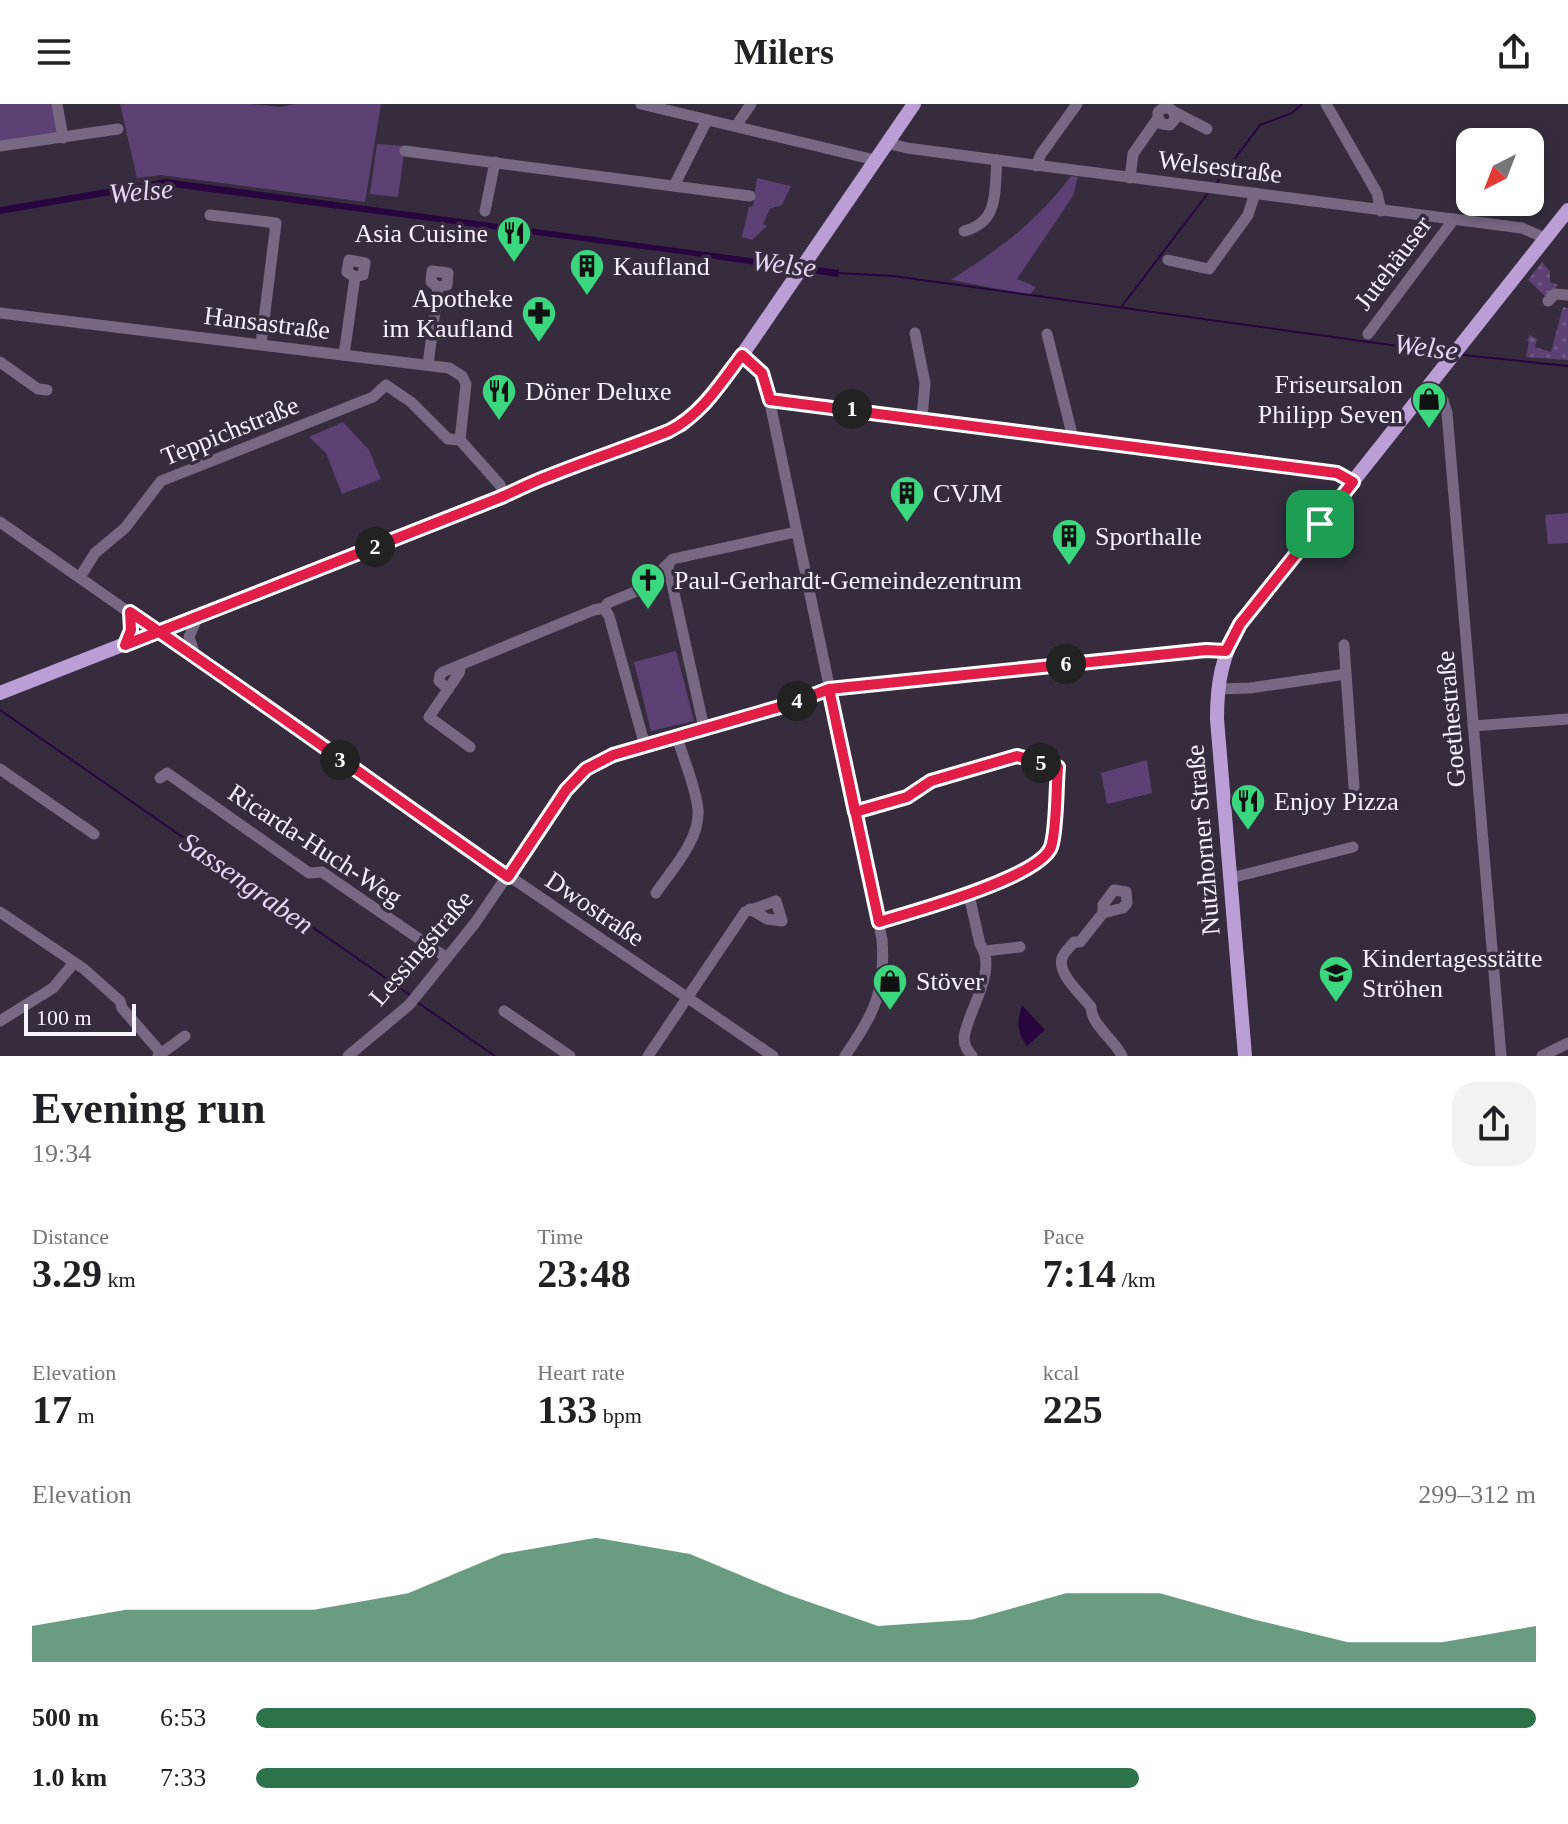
<!DOCTYPE html>
<html lang="en">
<head>
<meta charset="utf-8">
<style>
  :root { --surface:#fff; --page:#f2f2f2; --text:#202124; --muted:#757577; --accent:#2c734c }
  body { margin:0; font-family:"Times New Roman",serif; background:var(--page); color:var(--text); height:100vh; display:flex; flex-direction:column; font-size:30px; white-space:nowrap }
  * { box-sizing:border-box; margin:0 }
  p { font-size:26px; color:var(--muted) }
  .icon { flex:none; width:44px; height:44px; fill:none; stroke:currentColor; stroke-width:2; stroke-linecap:round; stroke-linejoin:round }
  .map { position:relative; height:952px; overflow:hidden }
  .drawer { display:flex; flex-direction:column; background:var(--surface); flex:1 }
  .drawer>* { flex:none }
  .needle { width:52px; rotate:222deg }
  .buttons { position:absolute; left:1456px; top:24px; display:grid; gap:16px }
  .buttons a { display:grid; place-items:center; width:88px; height:88px; border-radius:16px; background:var(--surface); box-shadow:0 4px 12px #0003; font-size:40px }
  .scale { position:absolute; left:24px; bottom:20px; width:112px; box-sizing:border-box; padding-left:8px; border:4px solid #f8f2fe; border-top:0; font-size:22px; line-height:28px; white-space:nowrap; color:#f8f2fe; -webkit-text-stroke:6px #362c3e; paint-order:stroke }
  .pin { position:absolute; display:grid; place-items:center; width:68px; height:68px; color:#fff; margin:-34px; border-radius:16px; box-shadow:0 4px 12px #0006 }
  .km { position:absolute; width:40px; height:40px; margin:-20px; border-radius:50%; background:#222; color:#fff; font-size:22px; line-height:40px; text-align:center }
  .round { display:grid; place-items:center; flex:none; width:84px; height:84px; border-radius:24px; background:var(--page) }
  .overview { display:flex; align-items:center; justify-content:space-between; height:136px; padding:0 32px }
  h1 { font-size:44px; font-weight:800; line-height:60px }
  .stats { display:grid; grid-template-columns:repeat(3,1fr); gap:12px; height:136px; padding:8px 32px }
  .stats div { display:grid; align-content:center }
  .stats b { font-size:40px; font-weight:800 }
  .stats small { font-size:22px; font-weight:400 }
  .stats p { font-size:22px }
  .chart { height:224px; padding:16px 32px }
  .chart p { display:flex; justify-content:space-between }
  .chart svg { width:100%; height:144px; margin-top:8px; fill:var(--accent); opacity:.7 }
  ul { padding:0 32px; list-style:none; font-size:26px }
  li { display:grid; grid-template-columns:128px 96px 1fr; align-items:center; height:60px }
  li i { height:20px; border-radius:10px; background:var(--accent) }
  header { display:flex; justify-content:space-between; align-items:center; height:104px; padding:0 32px; background:var(--surface); font-size:36px; font-weight:800 }
  .map>svg:first-child { display:block }
</style>
</head>
<body>
<header><svg class="icon" aria-label="menu" viewBox="0 0 24 24"><path d="M4 6h16M4 12h16M4 18h16"/></svg>Milers<svg class="icon" aria-label="share" viewBox="0 0 24 24"><path d="M12 15V3M7 8l5-5 5 5M5 13v7h14v-7"/></svg></header>
<div class="map">
<svg width="1568" height="952" viewBox="0 0 1568 952">
  <defs>
    <pattern id="grass-dots" width="8" height="8" patternUnits="userSpaceOnUse" patternTransform="scale(2)"><rect width="8" height="8" fill="#5d4174"/><path d="M2 2h.1M6 6h.1" fill="none" stroke="#755d89" stroke-width="1.8" stroke-linecap="round"/></pattern>
  </defs>
  <rect width="100%" height="100%" fill="#362c3e"/>
  <g fill="url(#grass-dots)">
    <polygon points="1542,158 1550,167 1550,178 1558,181 1546,193 1528,176"/>
    <polygon points="1563,203 1568,204 1568,256 1526,253 1529,238 1527,236 1530,231 1537,235 1535,243 1551,248"/>
  </g>
  <g fill="#5d4174">
    <polygon points="0,0 52,0 59,33 0,40"/>
    <polygon points="120,0 251,0 281,3 295,0 381,0 365,98 161,71 137,74"/>
    <polygon points="377,40 405,42 398,93 370,90"/>
    <path d="M 1071,72 L 1078,73 L 1073,92 L 1017,175 L 1036,183 L 1030,191 L 951,176 C 1000,144 1035,120 1071,72 Z"/>
    <polygon points="757,74 791,82 782,101 770,105 763,120 767,122 752,136 742,133 749,103 753,102"/>
    <polygon points="343,318 369,346 381,375 342,390 326,349 309,333"/>
    <polygon points="1568,409 1568,439 1548,440 1545,411"/>
    <polygon points="676,547 694,617 651,627 634,558"/>
    <polygon points="1147,656 1152,689 1107,700 1101,669"/>
  </g>
  <g fill="#29053f">
    <polygon points="166,75 839,166 838,173 681,150 164,82 0,110 0,103"/>
    <path d="M 1022,901 L 1045,926 L 1027,942 C 1016,927 1017,918 1022,901 Z"/>
  </g>
  <g fill="none" stroke-linecap="round" stroke-linejoin="round">
    <g stroke="#29053f" stroke-width="2">
      <polyline points="1215,81 1260,21 1292,9 1302,0"/>
      <polyline points="837,169 893,172 1449,249"/>
      <polyline points="1122,202 1208,89"/>
      <polyline points="1463,251 1568,262"/>
      <polyline points="0,606 410,891"/>
      <polyline points="417,898 495,952"/>
    </g>
    <g stroke="#776884" stroke-width="11">
      <polyline points="57,0 63,34"/>
      <polyline points="641,0 875,56"/>
      <polyline points="1326,0 1377,89 1381,107"/>
      <polyline points="1174,8 1207,25"/>
      <polyline points="736,22 751,0"/>
      <polyline points="887,39 907,44 997,56 1522,124 1545,134"/>
      <polyline points="0,42 118,25"/>
      <polyline points="405,47 750,92"/>
      <polyline points="1036,62 1041,50 1077,0"/>
      <polyline points="1130,74 1133,50 1158,14 1158,8 1163,4 1169,4 1174,8 1175,15 1170,21 1162,20 1158,14"/>
      <polyline points="674,82 707,16"/>
      <polyline points="485,107 495,58"/>
      <polyline points="210,111 276,119 261,240"/>
      <path d="M 964,127 C 1000,118 994,87 997,56"/>
      <polyline points="1168,156 1209,165 1248,111 1255,89"/>
      <polyline points="1548,197 1555,190 1568,191"/>
      <polyline points="0,209 449,264 462,272 466,280 460,336 500,381 505,391"/>
      <polyline points="915,229 925,279 922,314"/>
      <polyline points="1047,230 1073,334"/>
      <polyline points="1368,230 1454,115"/>
      <polyline points="344,251 355,173 363,171 365,159 349,156 347,168 355,173"/>
      <path d="M 742,251 L 758,263 L 765,275 L 882,835 C 886,888 874,909 845,952"/>
      <polyline points="0,258 38,285 47,286"/>
      <polyline points="428,261 438,183 447,181 448,169 432,167 431,178 438,183"/>
      <polyline points="1430,281 1443,296 1447,309 1501,952"/>
      <polyline points="770,296 1337,369 1353,378"/>
      <polyline points="0,418 380,684 773,952"/>
      <polyline points="668,462 704,624"/>
      <polyline points="80,473 95,449 125,424 161,377 373,293 386,281 411,298 448,335 460,336"/>
      <polyline points="604,504 609,512 645,642"/>
      <polyline points="125,541 131,526 130,508"/>
      <polyline points="1344,541 1354,683"/>
      <polyline points="196,554 189,533 198,512"/>
      <polyline points="461,561 459,569 429,613 470,643"/>
      <polyline points="448,585 439,577 440,571 443,568 594,506 604,504 608,499 644,484 673,455 796,428"/>
      <polyline points="1217,585 1250,584 1346,570"/>
      <polyline points="1473,622 1568,615"/>
      <polyline points="0,665 94,730"/>
      <polyline points="160,674 167,669 309,769 322,768 447,854"/>
      <path d="M 855,708 L 907,693 L 931,677 L 1017,652 L 1058,663 C 1056,684 1057,725 1051,743 C 1039,774 912,808 879,818"/>
      <polyline points="1231,774 1353,743"/>
      <path d="M 656,789 C 672,765 700,736 698,706 C 696,683 683,654 677,633"/>
      <path d="M 969,791 L 980,840 C 999,867 967,907 964,934 C 964,942 968,947 972,952"/>
      <polyline points="0,808 84,865 120,897 122,904 162,950"/>
      <path d="M 1103,809 L 1123,804 L 1127,799 L 1126,788 L 1114,786 L 1103,801 L 1103,809 L 1080,838 L 1074,838 C 1070,843 1064,848 1062,854 C 1057,870 1082,891 1091,903 C 1091,921 1114,935 1122,952"/>
      <polyline points="985,847 1020,843"/>
      <polyline points="504,907 570,952"/>
      <polyline points="0,917 53,884 73,860"/>
      <polyline points="158,952 185,932"/>
      <polyline points="348,952 409,901 418,890 475,819 566,686 586,665 613,651 790,600 829,585 1206,546 1226,547"/>
      <polyline points="648,952 745,808 776,797 782,817 767,815 750,805"/>
      <polyline points="1542,952 1568,939"/>
    </g>
    <g stroke="#bc9ed7" stroke-width="14">
      <polyline points="0,589 682,321 707,298 742,251 914,0"/>
      <path d="M 1245,952 L 1217,615 C 1217,577 1222,553 1240,520 L 1568,106"/>
    </g>
  </g>
  <g fill="none" stroke-linecap="round" stroke-linejoin="round">
    <g stroke="#fff" stroke-width="16">
      <path id="route" d="M 1320,420 L 1353,378 L 1337,369 L 770,296 L 762,269 L 742,251 C 720,280 702,310 669,327 C 629,343 589,356 549,372 C 532,378 516,387 499,394 C 374,443 250,492 125,541 L 131,526 L 130,508 C 257,594 382,685 508,773 L 566,686 L 586,665 L 613,651 L 790,600 L 829,585 L 879,818 C 912,808 1039,774 1051,743 C 1057,725 1056,684 1058,663 L 1017,652 L 931,677 L 907,693 L 855,708 L 829,585 L 1206,546 L 1226,547 L 1240,520 L 1320,420"/>
    </g>
    <use href="#route" stroke="#e11d48" stroke-width="10"/>
  </g>
  <defs>
    <g id="restaurant-pin" transform="scale(1.8)"><path d="M0 17L-7.5 6A9.5 9.5 0 1 1 7.5 6Z" fill="#3bd77e" stroke="#362c3e"/><path d="M-5-6h1v4h1v-4h1v4h1v-4h1v5L-1.5 .5V6h-2V.5L-5-1ZM5-6V6H3V1.5H1.5Q1.5-4 5-6Z" fill="#111"/></g>
    <g id="building-pin" transform="scale(1.8)"><path d="M0 17L-7.5 6A9.5 9.5 0 1 1 7.5 6Z" fill="#3bd77e" stroke="#362c3e"/><path d="M-4-6H4V6H1V3H-1V6H-4ZM-2.5-4.3h1.7v1.8h-1.7ZM.8-4.3h1.7v1.8H.8ZM-2.5-1h1.7V.8h-1.7ZM.8-1h1.7V.8H.8Z" fill="#111"/></g>
    <g id="pharmacy-pin" transform="scale(1.8)"><path d="M0 17L-7.5 6A9.5 9.5 0 1 1 7.5 6Z" fill="#3bd77e" stroke="#362c3e"/><path d="M-2-6h4v4h4v4h-4v4h-4v-4h-4v-4h4Z" fill="#111"/></g>
    <g id="shop-pin" transform="scale(1.8)"><path d="M0 17L-7.5 6A9.5 9.5 0 1 1 7.5 6Z" fill="#3bd77e" stroke="#362c3e"/><path d="M-5-2.5h2.3a2.7 3.5 0 0 1 5.4 0H5L5.5 6h-11ZM-1.5-2.5h3a1.5 2.3 0 0 0-3 0Z" fill="#111"/></g>
    <g id="church-pin" transform="scale(1.8)"><path d="M0 17L-7.5 6A9.5 9.5 0 1 1 7.5 6Z" fill="#3bd77e" stroke="#362c3e"/><path d="M-1.2-6h2.4v3.5h3.3v2.4h-3.3V6h-2.4V-.1h-3.3v-2.4h3.3Z" fill="#111"/></g>
    <g id="school-pin" transform="scale(1.8)"><path d="M0 17L-7.5 6A9.5 9.5 0 1 1 7.5 6Z" fill="#3bd77e" stroke="#362c3e"/><path d="M0-5L7-2L0 1L-7-2ZM-4 1L0 2.5L4 1V4Q0 6-4 4Z" fill="#111"/></g>
  </defs>
  <g fill-rule="evenodd">
    <use href="#restaurant-pin" x="514" y="129"/>
    <use href="#building-pin" x="587" y="162"/>
    <use href="#pharmacy-pin" x="539" y="209"/>
    <use href="#restaurant-pin" x="499" y="287"/>
    <use href="#shop-pin" x="1429" y="295"/>
    <use href="#building-pin" x="907" y="389"/>
    <use href="#building-pin" x="1069" y="432"/>
    <use href="#church-pin" x="648" y="476"/>
    <use href="#restaurant-pin" x="1248" y="697"/>
    <use href="#school-pin" x="1336" y="869"/>
    <use href="#shop-pin" x="890" y="877"/>
  </g>
  <g text-anchor="middle" dominant-baseline="central" stroke-width="7" stroke-linejoin="round" paint-order="stroke">
    <g font-size="26" fill="#f8f2fe" stroke="#362c3e">
      <text transform="translate(1220 63) rotate(7)">Welsestraße</text>
      <text transform="translate(1393 159) rotate(-53)">Jutehäuser</text>
      <text transform="translate(267 219) rotate(7)">Hansastraße</text>
      <text transform="translate(230 327) rotate(-22)">Teppichstraße</text>
      <text transform="translate(1451 615) rotate(-95)">Goethestraße</text>
      <text transform="translate(1203 736) rotate(-95)">Nutzhorner Straße</text>
      <text transform="translate(315 741) rotate(33)">Ricarda-Huch-Weg</text>
      <text transform="translate(595 805) rotate(34)">Dwostraße</text>
      <text transform="translate(421 844) rotate(-49)">Lessingstraße</text>
    </g>
    <g font-size="26" fill="#f8f2fe" stroke="#362c3e" text-anchor="start">
      <text x="488" y="129" text-anchor="end">Asia Cuisine</text>
      <text x="613" y="162">Kaufland</text>
      <text x="513" y="194" text-anchor="end">Apotheke<tspan x="513" dy="30">im Kaufland</tspan></text>
      <text x="1403" y="280" text-anchor="end">Friseursalon<tspan x="1403" dy="30">Philipp Seven</tspan></text>
      <text x="525" y="287">Döner Deluxe</text>
      <text x="933" y="389">CVJM</text>
      <text x="1095" y="432">Sporthalle</text>
      <text x="674" y="476">Paul-Gerhardt-Gemeindezentrum</text>
      <text x="1274" y="697">Enjoy Pizza</text>
      <text x="1362" y="854">Kindertagesstätte<tspan x="1362" dy="30">Ströhen</tspan></text>
      <text x="916" y="877">Stöver</text>
    </g>
    <g font-size="28" font-style="italic" fill="#e8d6fa" stroke="#362c3e">
      <text transform="translate(141 87) rotate(-5)">Welse</text>
      <text transform="translate(784 160) rotate(7)">Welse</text>
      <text transform="translate(1426 243) rotate(7)">Welse</text>
      <text transform="translate(247 779) rotate(35)">Sassengraben</text>
    </g>
  </g>
</svg>
<div class="buttons">
<a><svg class="needle" viewBox="-14 -14 28 28"><path d="M0-13l5 13h-10z" fill="#e53935"/><path d="M0 13l5-13h-10z" fill="#757577"/></svg></a>
</div>
<div class="scale">100 m</div>
<div class="pin" style="left:1320px;top:420px;background:#1e9e55"><svg class="icon" aria-label="arrive" viewBox="0 0 24 24"><path d="M6 21V4h12l-3 4 3 4H6"/></svg></div>
<b class="km" style="left:852px;top:305px">1</b>
<b class="km" style="left:375px;top:443px">2</b>
<b class="km" style="left:340px;top:656px">3</b>
<b class="km" style="left:797px;top:597px">4</b>
<b class="km" style="left:1041px;top:659px">5</b>
<b class="km" style="left:1066px;top:560px">6</b>
</div>
<section class="drawer">
<div class="overview"><div><h1>Evening run</h1><p>19:34</p></div><a class="round"><svg class="icon" aria-label="share" viewBox="0 0 24 24"><path d="M12 15V3M7 8l5-5 5 5M5 13v7h14v-7"/></svg></a></div>
<div class="stats">
<div><p>Distance</p><b>3.29<small> km</small></b></div>
<div><p>Time</p><b>23:48</b></div>
<div><p>Pace</p><b>7:14<small> /km</small></b></div>
</div>
<div class="stats">
<div><p>Elevation</p><b>17<small> m</small></b></div>
<div><p>Heart rate</p><b>133<small> bpm</small></b></div>
<div><p>kcal</p><b>225</b></div>
</div>
<div class="chart"><p><span>Elevation</span>299–312 m</p>
<svg viewBox="0 0 160 44" preserveAspectRatio="none"><path d="M0 44V33L10 28L20 28L30 28L40 23L50 11L60 6L70 11L80 23L90 33L100 31L110 23L120 23L130 31L140 38L150 38L160 33V44z"/></svg>
</div>
<ul>
<li><b>500 m</b>6:53<i style="width:100%"></i></li>
<li><b>1.0 km</b>7:33<i style="width:69%"></i></li>
</ul>
</section>
</body>
</html>
